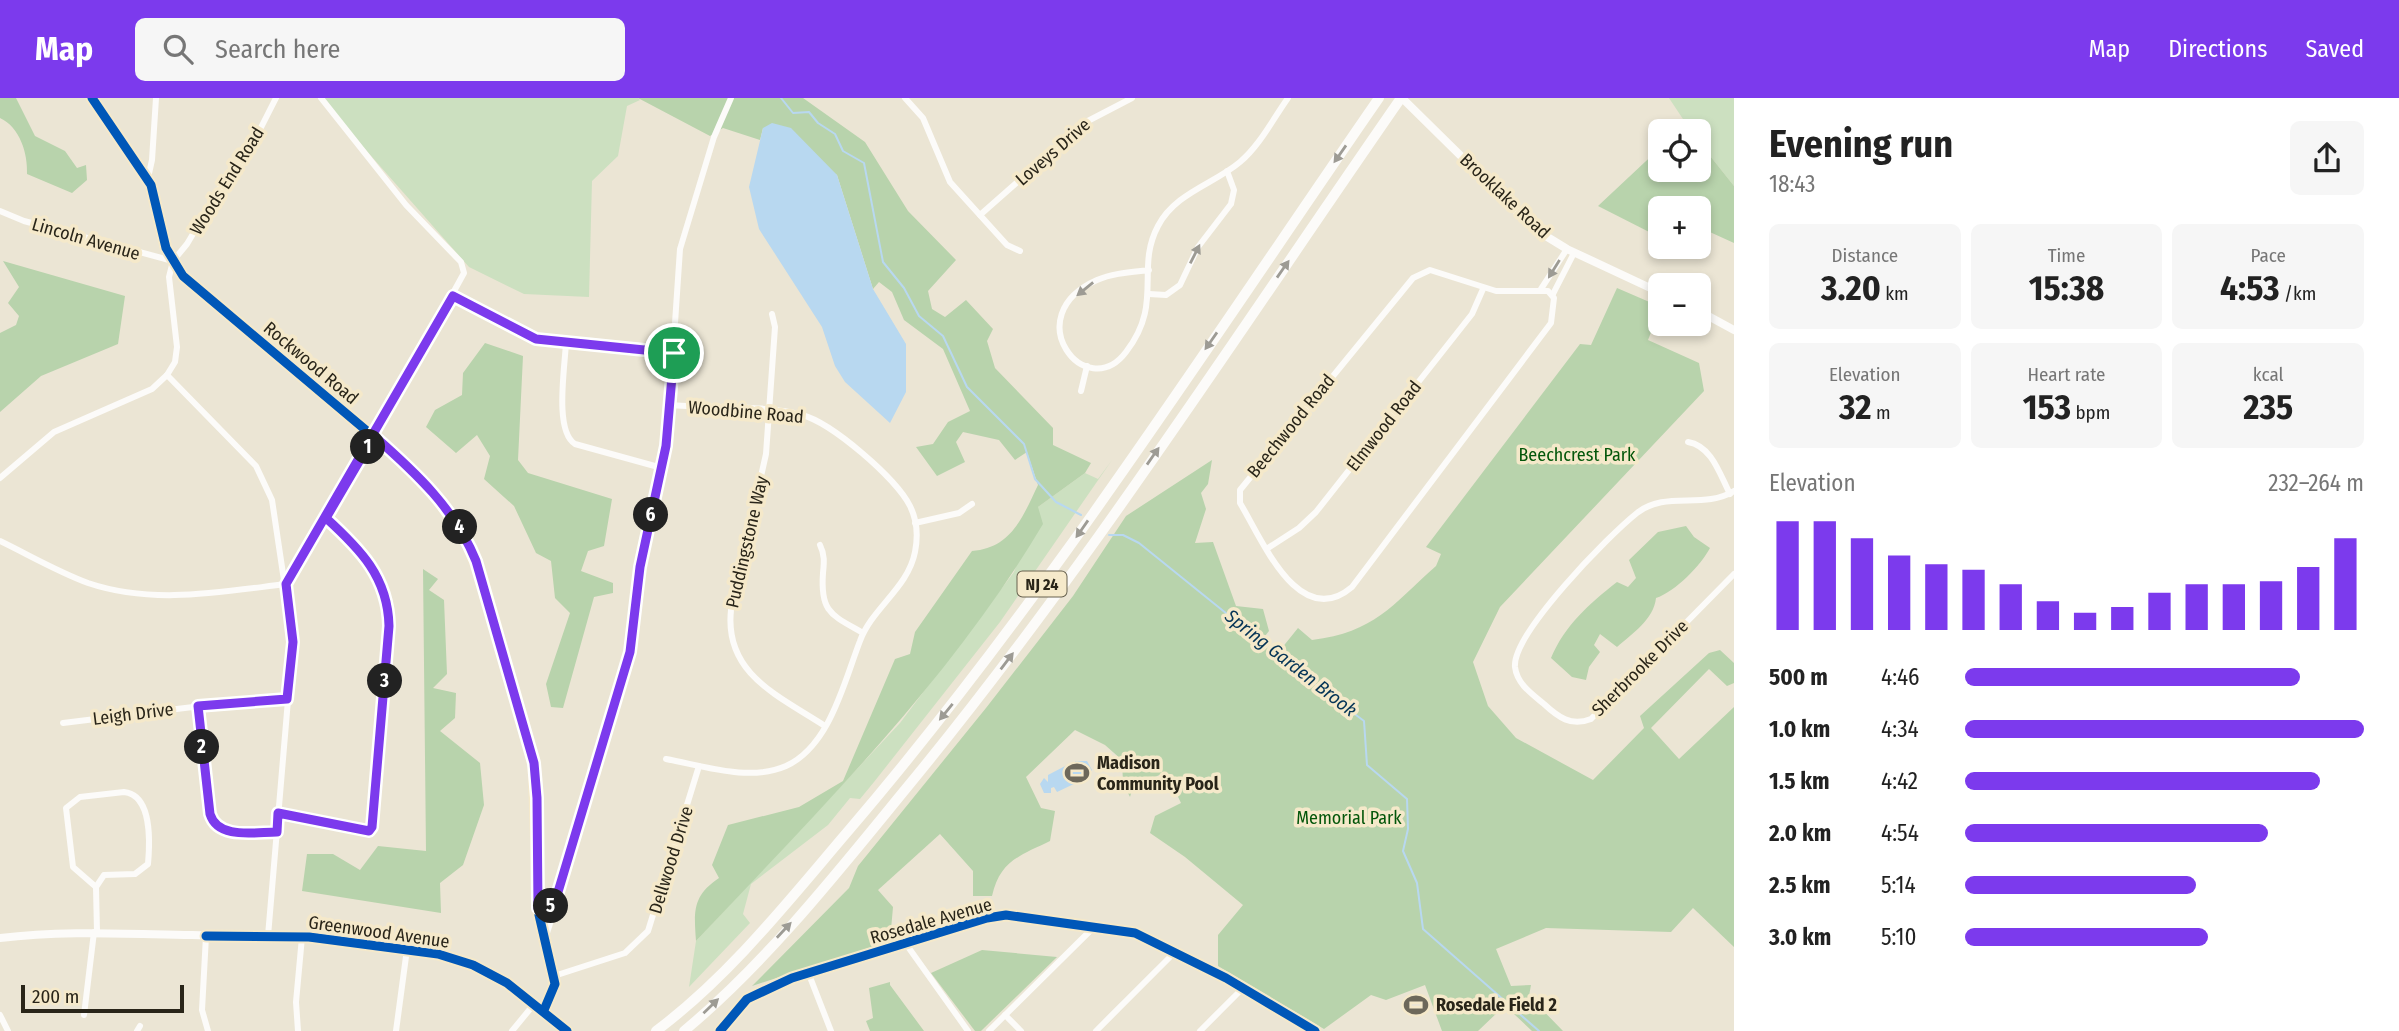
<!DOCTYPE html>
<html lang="en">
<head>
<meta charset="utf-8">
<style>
  :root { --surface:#fff; --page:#f6f6f6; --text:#222; --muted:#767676; --accent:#7c3aed }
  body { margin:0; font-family:"Fira Sans Condensed",sans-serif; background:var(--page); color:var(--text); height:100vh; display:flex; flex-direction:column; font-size:26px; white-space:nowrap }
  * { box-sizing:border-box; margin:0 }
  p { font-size:23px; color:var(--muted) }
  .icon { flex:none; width:38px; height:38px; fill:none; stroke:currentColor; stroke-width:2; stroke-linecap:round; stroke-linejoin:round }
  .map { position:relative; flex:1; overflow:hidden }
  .sheet { display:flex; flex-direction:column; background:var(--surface); width:665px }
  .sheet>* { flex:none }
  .controls { position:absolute; left:1648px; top:21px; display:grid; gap:14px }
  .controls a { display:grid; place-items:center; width:63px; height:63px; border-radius:10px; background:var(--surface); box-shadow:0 4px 10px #0003; font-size:35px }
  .scale { position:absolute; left:21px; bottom:18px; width:163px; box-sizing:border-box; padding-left:7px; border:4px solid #292519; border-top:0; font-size:19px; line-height:24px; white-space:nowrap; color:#292519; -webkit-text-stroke:5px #f5e9ca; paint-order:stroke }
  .pin { position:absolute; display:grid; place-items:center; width:60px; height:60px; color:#fff; margin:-30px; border:4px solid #fff; border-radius:50%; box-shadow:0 2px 7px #0007 }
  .km { position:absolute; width:35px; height:35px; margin:-18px; border-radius:50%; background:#222; color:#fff; font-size:19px; line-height:35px; text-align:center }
  .round { display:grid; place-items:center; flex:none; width:74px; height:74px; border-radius:10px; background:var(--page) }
  .head { display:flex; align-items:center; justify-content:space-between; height:119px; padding:0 35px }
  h1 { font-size:38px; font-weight:700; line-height:52px }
  .figures { display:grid; grid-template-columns:repeat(3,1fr); gap:10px; height:119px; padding:7px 35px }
  .figures div { display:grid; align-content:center; border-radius:10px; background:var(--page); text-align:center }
  .figures b { font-size:35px; font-weight:700 }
  .figures small { font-size:19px; font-weight:400 }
  .figures p { font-size:19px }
  .chart { height:196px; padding:14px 35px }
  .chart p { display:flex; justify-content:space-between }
  .chart svg { width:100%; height:126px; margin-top:7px; stroke:var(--accent); stroke-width:6 }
  ul { padding:0 35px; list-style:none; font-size:23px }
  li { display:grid; grid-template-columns:112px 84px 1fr; align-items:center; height:52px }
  li i { height:18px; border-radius:9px; background:var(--accent) }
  header { display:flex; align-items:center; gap:42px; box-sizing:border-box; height:98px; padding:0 35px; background:var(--accent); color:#fff }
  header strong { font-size:33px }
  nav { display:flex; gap:38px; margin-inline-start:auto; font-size:24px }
  .search { width:490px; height:63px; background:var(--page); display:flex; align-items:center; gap:18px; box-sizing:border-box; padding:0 24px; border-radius:10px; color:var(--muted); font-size:26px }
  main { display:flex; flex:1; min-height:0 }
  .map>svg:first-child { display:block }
</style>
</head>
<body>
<header>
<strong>Map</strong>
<div class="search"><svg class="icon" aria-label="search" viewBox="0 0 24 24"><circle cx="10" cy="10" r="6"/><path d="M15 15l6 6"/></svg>Search here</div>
<nav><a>Map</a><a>Directions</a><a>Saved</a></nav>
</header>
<main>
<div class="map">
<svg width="1734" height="933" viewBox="0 0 1734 933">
  <rect width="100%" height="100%" fill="#ebe5d4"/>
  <g fill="#cce0c0">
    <polygon points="320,0 638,0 640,2 627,8 618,58 592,83 589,199 524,196 469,169"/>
    <polygon points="1669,0 1734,0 1734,88 1699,44 1699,33 1691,33"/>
    <polygon points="1112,362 1000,524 874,684 860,701 850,700 828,727 751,786 743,816 750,825 689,889 696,843 900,625 1014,474 1038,409 1085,375 1098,381"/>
  </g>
  <g fill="#b8d3ac">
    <path d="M 0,0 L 16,0 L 35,38 L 65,53 L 77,70 L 86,67 L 87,82 L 72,95 L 27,76 C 28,56 20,29 0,20 Z"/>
    <path d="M 638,0 L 803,0 L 865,44 L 908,113 L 956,162 L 928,193 L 932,211 L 945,219 L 966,202 L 993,231 L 987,243 L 995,270 L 1053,330 L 1053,347 L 1091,365 L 1085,375 L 1038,409 L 1043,426 C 950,583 820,711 696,843 C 694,814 692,798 719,780 L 712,767 L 728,727 L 799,709 L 843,683 L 895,561 L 910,556 L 915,534 L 972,453 C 1012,450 1023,418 1038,387 L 1027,354 L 1015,362 L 999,342 L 963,334 L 956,344 L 965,364 L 937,378 L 916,349 L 933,346 L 948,324 L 970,313 L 943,251 L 904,222 L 892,194 L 879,184 L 873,191 L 837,77 L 763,30 L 760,42 L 723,30 L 710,38 Z"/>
    <polygon points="1699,44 1734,88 1734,145 1701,130 1699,133 1699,110 1661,110 1661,140 1598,108 1661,49 1661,72 1699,72"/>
    <polygon points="3,163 125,198 118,246 41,278 0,314 0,235 16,227 19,218 8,205 19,189"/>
    <path d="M 1617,190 L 1661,209 L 1648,242 L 1699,265 L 1704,293 L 1500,509 L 1473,564 L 1488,608 L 1516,640 L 1593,682 L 1644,630 L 1640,618 L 1709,555 L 1720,552 L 1734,565 L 1734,585 L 1727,588 L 1709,571 L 1651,630 L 1679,661 L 1734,609 L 1734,849 L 1693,810 L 1671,834 L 1546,830 L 1496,851 L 1511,888 L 1531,887 L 1529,898 L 1563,933 L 1532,933 L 1514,916 L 1500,912 L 1478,933 L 1442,933 L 1425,887 L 1386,902 L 1371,897 L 1324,931 L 1218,868 L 1218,837 L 1243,807 L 1185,759 L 1150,735 L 1155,718 L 1181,705 L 1166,674 L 1133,689 L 1130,699 L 1123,685 L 1122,662 L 1105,647 L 1075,632 L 1026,679 L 1041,710 L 1055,713 L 1050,743 C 1019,758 1000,763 992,798 L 973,798 L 973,773 L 940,736 L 878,792 L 893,809 L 890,843 L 752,888 L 849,790 L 858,768 L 986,610 L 1073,498 L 1126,418 L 1212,362 L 1208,386 L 1201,395 L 1206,411 L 1195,445 L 1213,444 L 1236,508 L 1263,511 L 1269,533 L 1261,543 L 1277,556 L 1298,530 L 1312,542 C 1375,534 1391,508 1436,468 L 1441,456 L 1426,449 L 1580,246 L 1591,247 Z"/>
    <polygon points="485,245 523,258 518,362 528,375 612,401 604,448 588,453 581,473 613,485 613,495 594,499 563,610 551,609 546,586 570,515 555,500 551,463 536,455 514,408 484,381 490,358 477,337 456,355 426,329 435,312 462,297 463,275"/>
    <path d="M 1686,428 L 1694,439 L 1710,450 C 1701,467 1675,494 1656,500 C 1654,521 1632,536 1617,549 L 1600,536 L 1594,547 L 1600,554 L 1589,569 L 1586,582 L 1572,579 L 1551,560 C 1565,527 1589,506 1617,484 L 1628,489 L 1636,480 L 1629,462 L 1658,434 Z"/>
    <polygon points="423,471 438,481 429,492 444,502 447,576 433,590 456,595 455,620 440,633 480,665 484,707 463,767 440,785 441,815 302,793 307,756 333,756 360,772 378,748 426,753"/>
    <polygon points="982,852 1057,859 981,933 975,933 931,875"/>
    <polygon points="890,884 890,887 924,933 870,933 866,923 873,920 869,890"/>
  </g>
  <g fill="#b8d8f0">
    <polygon points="772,25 791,30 837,77 873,191 906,246 906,294 890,325 845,284 835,268 822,229 759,131 749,89 763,30"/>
    <polygon points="1075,663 1087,663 1092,672 1084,682 1078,676 1075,679 1078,684 1057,694 1054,689 1051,690 1051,695 1044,695 1040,686 1044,680 1048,684 1048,677 1069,666 1072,671 1075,670"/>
  </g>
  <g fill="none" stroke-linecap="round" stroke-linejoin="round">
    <g stroke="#b8d8f0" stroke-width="2">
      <polyline points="781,0 793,15 809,14 818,25 835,36 843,53 864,65 883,164 904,190 919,218 943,238 967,289 1024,346 1035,381 1056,404 1081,417"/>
      <polyline points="1109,437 1123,437 1139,445 1304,578 1364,623 1367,667 1407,701 1408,731 1403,753 1417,785 1423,831 1539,933"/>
    </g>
    <g stroke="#fcfbf9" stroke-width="6">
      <polyline points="905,0 923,20 950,84 1007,147 1020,153"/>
      <polyline points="148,80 152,62 156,0"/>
      <polyline points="0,113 24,123 173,163"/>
      <polyline points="980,117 1084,25 1132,0"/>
      <path d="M 1149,172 C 1132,174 1113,175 1097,182 C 1016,218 1086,307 1126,254 C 1164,205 1135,171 1158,128 C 1175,95 1214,86 1240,64 C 1260,47 1273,21 1288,0"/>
      <path d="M 1430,172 L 1496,193 L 1548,193 L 1554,200 L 1551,225 L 1352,489 C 1299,534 1262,441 1240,405 L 1240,392 L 1413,180 Z"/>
      <polyline points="1541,191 1567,151"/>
      <polyline points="1149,196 1166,197 1180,187 1198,149 1231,106 1234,92 1227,73"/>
      <polyline points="1553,196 1574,155"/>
      <polyline points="453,198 536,241 674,255"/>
      <path d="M 772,216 L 775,229 L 766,356 L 731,512 C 724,576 779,598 825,628"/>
      <path d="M 566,244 C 565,269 554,333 575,346 L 662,370"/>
      <polyline points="167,277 256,368 272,402 293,543 268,838"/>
      <polyline points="1081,293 1087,268"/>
      <path d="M 1688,344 C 1712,348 1720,377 1730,396"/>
      <polyline points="0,380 54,334 152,291 167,277 175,264 177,249 169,179 173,163 187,146 222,87 247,57 276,0"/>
      <path d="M 1734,393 C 1703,412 1666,392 1637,415 C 1609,437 1512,536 1515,569 C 1517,586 1532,596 1544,606 C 1558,619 1571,629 1591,621 L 1734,476"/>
      <polyline points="915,425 959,415 972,406"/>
      <path d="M 0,443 C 29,457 58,474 88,485 C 153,507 220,494 286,486 L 374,338 L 464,175 L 461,164 L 406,107 L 321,0"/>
      <path d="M 820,447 C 825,457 824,465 823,475 C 820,515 832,517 863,535"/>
      <polyline points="1268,450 1299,430 1316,414 1472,216 1483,191"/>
      <polyline points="198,608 211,722 228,733 277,734"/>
      <polyline points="63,625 258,601 287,601"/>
      <path d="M 666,661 C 704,668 749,684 786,668 C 830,648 844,584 860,543 C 872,510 908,490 915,454 C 918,439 917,422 910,408 C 896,380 832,325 802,317 C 769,307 707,310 670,307"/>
      <path d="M 124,694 C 152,697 150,744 148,766 L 135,776 L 104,777 L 96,789 L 73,769 L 66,710 L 80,699 Z"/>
      <path d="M 278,715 L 369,733 L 373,725 L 389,528 C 388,478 360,452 326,420"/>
      <polyline points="96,789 97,834"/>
      <polyline points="539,817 554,813 630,554 640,469 668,329 680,151 714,39 731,0"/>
      <polyline points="206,838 202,912 208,933"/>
      <polyline points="545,841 554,813"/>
      <polyline points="906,846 968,933"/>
      <polyline points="808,874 831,933"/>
      <polyline points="554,878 625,855 648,833 699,668"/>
      <polyline points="0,917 8,933"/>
      <polyline points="84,917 94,834"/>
      <polyline points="1005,917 1021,933"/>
      <polyline points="137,933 140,928"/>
      <polyline points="298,933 296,904 302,839"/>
      <polyline points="396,933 407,851"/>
      <polyline points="512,933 535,905"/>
      <polyline points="989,933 1094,829"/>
      <polyline points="1096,933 1175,854"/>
      <polyline points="1200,933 1243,890"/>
    </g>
    <g stroke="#fcfbf9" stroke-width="8">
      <polyline points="92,0 151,87 166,150 183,178 393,355 435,397 465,439 481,478 534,665 539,817 555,886 544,912"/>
      <polyline points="1402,0 1536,132 1567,151 1661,195"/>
      <polyline points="1699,213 1734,232"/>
      <path d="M 0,840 C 64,832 127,836 192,837 C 276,839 386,834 466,864 C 504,878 538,905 567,933"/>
      <polyline points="720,933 747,901 792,880 987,820 1006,817 1135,835 1226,880 1315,933"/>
    </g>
    <g stroke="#fcfbf9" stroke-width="10">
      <path d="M 656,933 C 730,878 790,801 849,732 C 1045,503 1208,247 1379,0"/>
      <path d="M 684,933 C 765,866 837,775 904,693 C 1085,474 1239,233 1401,0"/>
    </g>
    <g stroke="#f5e9ca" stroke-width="13">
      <g id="cycleway">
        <polyline points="92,0 151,87 166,150 183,178 393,355 435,397 465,439 481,478 534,665 539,817 555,886 544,912"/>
        <polyline points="206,838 309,839 438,856 473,867 507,885 567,933"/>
        <polyline points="720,933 747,901 792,880 987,820 1006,817 1135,835 1226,880 1315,933"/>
      </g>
    </g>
    <use href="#cycleway" stroke="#0057b8" stroke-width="9"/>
  </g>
  <defs><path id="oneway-solid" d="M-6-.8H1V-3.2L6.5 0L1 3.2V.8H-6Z" transform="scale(1.75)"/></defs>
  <g fill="#9d9b94">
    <use href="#oneway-solid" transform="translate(1340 56) rotate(125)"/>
    <use href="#oneway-solid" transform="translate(1195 156) rotate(-63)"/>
    <use href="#oneway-solid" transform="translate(1283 171) rotate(-55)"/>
    <use href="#oneway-solid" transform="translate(1554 171) rotate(122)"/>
    <use href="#oneway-solid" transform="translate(1085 191) rotate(141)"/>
    <use href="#oneway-solid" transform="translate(1211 243) rotate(125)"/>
    <use href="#oneway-solid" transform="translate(1153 358) rotate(-55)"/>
    <use href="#oneway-solid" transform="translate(1082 431) rotate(125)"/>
    <use href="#oneway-solid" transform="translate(1007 563) rotate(-53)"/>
    <use href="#oneway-solid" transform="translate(946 614) rotate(129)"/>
    <use href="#oneway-solid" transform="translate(784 832) rotate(-47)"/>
    <use href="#oneway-solid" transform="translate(711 908) rotate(-44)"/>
  </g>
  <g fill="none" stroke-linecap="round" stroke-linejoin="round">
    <g stroke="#fff" stroke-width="14">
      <path id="route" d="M 674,255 L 536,241 L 453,198 L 286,486 L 293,544 L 287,601 L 198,608 L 210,716 C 218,742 255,734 277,734 L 278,715 L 369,733 L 372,729 L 389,528 C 388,479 360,451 326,420 L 374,338 C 416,375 455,411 476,463 L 534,665 L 537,700 L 538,810 L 548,810 L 555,804 L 630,554 L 640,469 L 666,348 L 674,255"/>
    </g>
    <use href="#route" stroke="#7c3aed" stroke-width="9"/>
  </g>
  <defs>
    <g id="stadium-bare" transform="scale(1.89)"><path d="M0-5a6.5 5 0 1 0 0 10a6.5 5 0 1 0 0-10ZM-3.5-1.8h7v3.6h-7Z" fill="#6d685a" stroke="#f5e9ca" stroke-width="2.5" paint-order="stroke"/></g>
  </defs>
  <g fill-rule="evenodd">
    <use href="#stadium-bare" x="1077" y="675"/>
    <use href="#stadium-bare" x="1416" y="907"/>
  </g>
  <g text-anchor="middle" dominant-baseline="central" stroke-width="7" stroke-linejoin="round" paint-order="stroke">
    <rect fill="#f5e9ca" stroke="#66604e" stroke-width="2" x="1017.5" y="473.5" width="49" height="25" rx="5"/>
    <g font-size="16" font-weight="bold" fill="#292519">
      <text x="1042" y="486">NJ 24</text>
    </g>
    <g font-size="18" fill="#292519" stroke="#f5e9ca">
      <text transform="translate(1053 54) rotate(-41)">Loveys Drive</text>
      <text transform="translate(227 83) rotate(-58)">Woods End Road</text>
      <text transform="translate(1505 98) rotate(43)">Brooklake Road</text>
      <text transform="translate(86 141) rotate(16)">Lincoln Avenue</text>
      <text transform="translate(311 265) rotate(40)">Rockwood Road</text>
      <text transform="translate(746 314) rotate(5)">Woodbine Road</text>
      <text transform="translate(1291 328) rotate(-51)">Beechwood Road</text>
      <text transform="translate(1384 328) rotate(-52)">Elmwood Road</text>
      <text transform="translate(747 444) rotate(-77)">Puddingstone Way</text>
      <text transform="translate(1640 570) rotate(-45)">Sherbrooke Drive</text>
      <text transform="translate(133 616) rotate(-7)">Leigh Drive</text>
      <text transform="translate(671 762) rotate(-73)">Dellwood Drive</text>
      <text transform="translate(931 823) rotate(-16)">Rosedale Avenue</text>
      <text transform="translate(379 834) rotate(8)">Greenwood Avenue</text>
    </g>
    <g font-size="18" fill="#03560a" stroke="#f5e9ca">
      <text x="1577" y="357">Beechcrest Park</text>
      <text x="1349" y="720">Memorial Park</text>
    </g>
    <g font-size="18" font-weight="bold" fill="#292519" stroke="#f5e9ca" text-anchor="start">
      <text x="1097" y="665">Madison<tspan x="1097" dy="21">Community Pool</tspan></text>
      <text x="1436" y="907">Rosedale Field 2</text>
    </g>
    <g font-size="19" font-style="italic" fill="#053456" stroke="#f5e9ca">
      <text transform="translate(1291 565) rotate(38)">Spring Garden Brook</text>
    </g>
  </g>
</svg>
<div class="controls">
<a><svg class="icon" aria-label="locate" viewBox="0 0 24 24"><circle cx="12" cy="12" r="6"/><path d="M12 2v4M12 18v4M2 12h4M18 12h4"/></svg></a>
<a>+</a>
<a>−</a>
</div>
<div class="scale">200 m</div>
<div class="pin" style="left:674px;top:255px;background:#1e9e55"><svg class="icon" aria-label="arrive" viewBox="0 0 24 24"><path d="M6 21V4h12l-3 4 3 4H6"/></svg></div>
<b class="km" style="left:368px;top:349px">1</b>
<b class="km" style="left:202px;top:649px">2</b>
<b class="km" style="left:385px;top:583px">3</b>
<b class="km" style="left:460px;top:429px">4</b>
<b class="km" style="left:551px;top:808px">5</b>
<b class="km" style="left:651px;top:417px">6</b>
</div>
<section class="sheet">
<div class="head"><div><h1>Evening run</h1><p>18:43</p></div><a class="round"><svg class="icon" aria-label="share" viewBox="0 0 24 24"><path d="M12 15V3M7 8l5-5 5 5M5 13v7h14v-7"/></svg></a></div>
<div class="figures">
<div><p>Distance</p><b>3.20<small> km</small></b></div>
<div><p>Time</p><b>15:38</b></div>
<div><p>Pace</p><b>4:53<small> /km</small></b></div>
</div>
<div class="figures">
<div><p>Elevation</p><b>32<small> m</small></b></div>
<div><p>Heart rate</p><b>153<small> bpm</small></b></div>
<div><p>kcal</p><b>235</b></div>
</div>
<div class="chart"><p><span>Elevation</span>232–264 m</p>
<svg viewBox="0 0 160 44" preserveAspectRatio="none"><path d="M5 44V6M15 44V6M25 44V12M35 44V18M45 44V21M55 44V23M65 44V28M75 44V34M85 44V38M95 44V36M105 44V31M115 44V28M125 44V28M135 44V27M145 44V22M155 44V12"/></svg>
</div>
<ul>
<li><b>500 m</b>4:46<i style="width:84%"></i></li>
<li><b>1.0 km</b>4:34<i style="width:100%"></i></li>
<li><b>1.5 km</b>4:42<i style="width:89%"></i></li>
<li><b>2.0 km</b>4:54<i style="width:76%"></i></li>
<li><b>2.5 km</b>5:14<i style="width:58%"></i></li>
<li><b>3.0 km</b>5:10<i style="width:61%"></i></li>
</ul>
</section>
</main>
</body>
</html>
